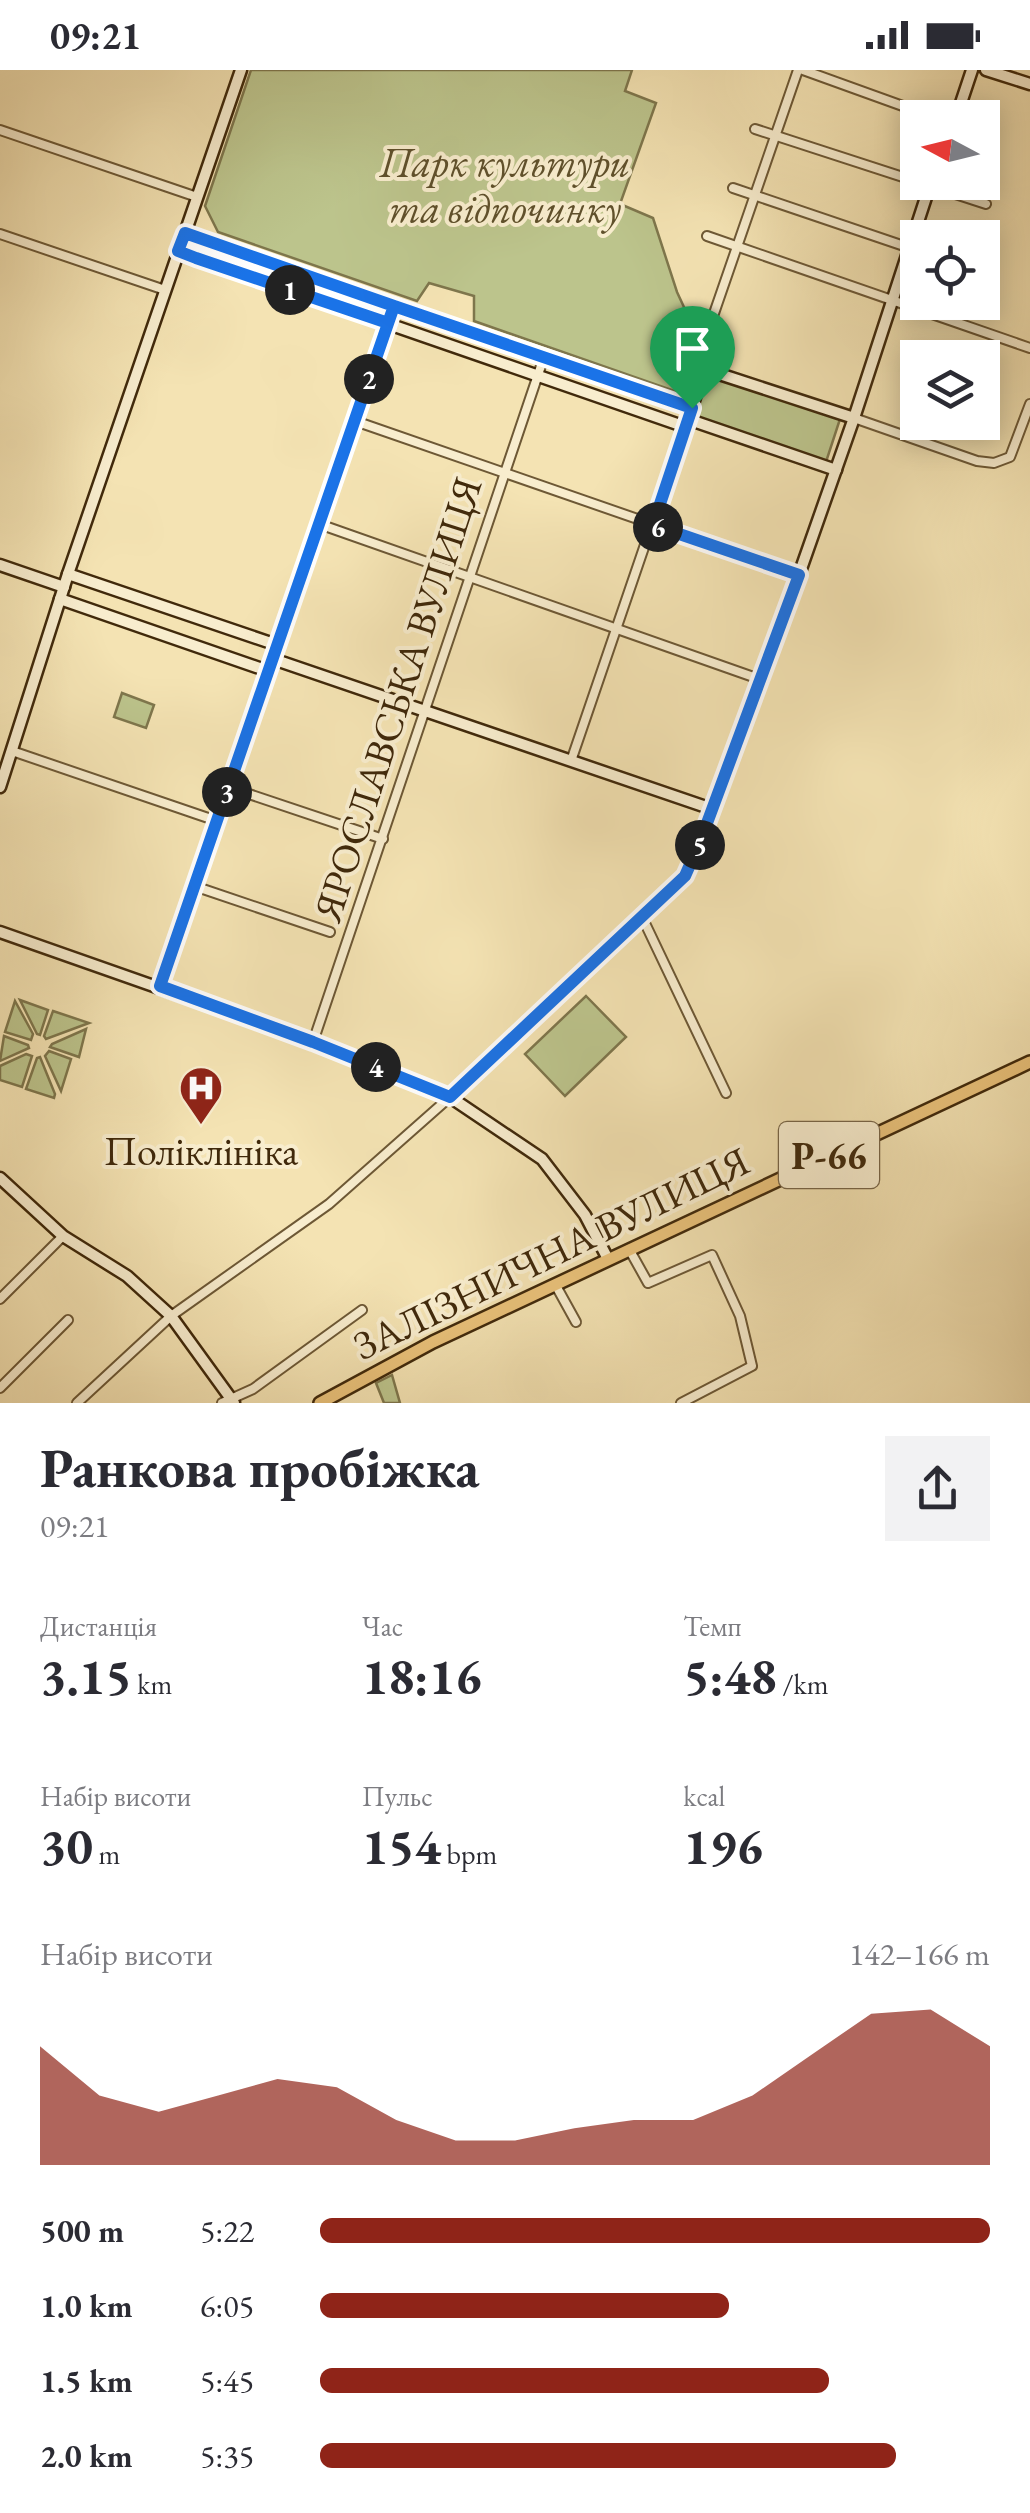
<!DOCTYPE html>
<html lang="uk">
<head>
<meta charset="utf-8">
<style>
  :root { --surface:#fff; --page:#f2f2f3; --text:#2b2b33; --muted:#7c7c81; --accent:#8f2418 }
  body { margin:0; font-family:"EB Garamond",serif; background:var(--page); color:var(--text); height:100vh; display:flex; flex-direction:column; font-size:38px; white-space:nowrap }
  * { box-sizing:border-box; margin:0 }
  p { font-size:32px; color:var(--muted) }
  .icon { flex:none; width:55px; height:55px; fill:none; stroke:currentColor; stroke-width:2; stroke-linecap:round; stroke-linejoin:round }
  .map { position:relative; height:1333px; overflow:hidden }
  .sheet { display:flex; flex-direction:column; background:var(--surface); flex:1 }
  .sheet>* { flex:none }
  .needle { width:65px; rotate:277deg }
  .buttons { position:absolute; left:900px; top:30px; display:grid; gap:20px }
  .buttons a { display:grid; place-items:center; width:100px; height:100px; border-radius:0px; background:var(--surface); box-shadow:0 5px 25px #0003; font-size:50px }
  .pin { position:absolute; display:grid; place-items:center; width:85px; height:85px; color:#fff; margin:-102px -42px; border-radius:50% 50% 50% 0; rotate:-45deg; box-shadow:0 0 10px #0007 }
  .pin .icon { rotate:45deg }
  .km { position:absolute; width:50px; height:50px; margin:-25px; border-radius:50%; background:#222; color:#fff; font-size:28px; line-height:50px; text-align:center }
  .round { display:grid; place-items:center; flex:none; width:105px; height:105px; border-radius:0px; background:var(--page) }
  .summary { display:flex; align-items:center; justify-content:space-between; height:170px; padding:0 40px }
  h1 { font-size:55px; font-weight:700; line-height:75px }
  .metrics { display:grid; grid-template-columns:repeat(3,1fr); gap:15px; height:170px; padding:10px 40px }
  .metrics div { display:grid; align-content:center }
  .metrics b { font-size:50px; font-weight:700 }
  .metrics small { font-size:28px; font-weight:400 }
  .metrics p { font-size:28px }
  .chart { height:280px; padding:20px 40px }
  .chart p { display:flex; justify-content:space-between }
  .chart svg { width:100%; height:180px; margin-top:10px; fill:var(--accent); opacity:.7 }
  ul { padding:0 40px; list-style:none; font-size:32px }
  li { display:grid; grid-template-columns:160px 120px 1fr; align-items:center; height:75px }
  li i { height:25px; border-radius:12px; background:var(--accent) }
  .status { display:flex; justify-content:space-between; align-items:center; height:70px; padding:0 50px; background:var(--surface); direction:ltr }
  .status svg { height:28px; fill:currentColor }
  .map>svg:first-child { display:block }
</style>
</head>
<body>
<div class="status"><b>09:21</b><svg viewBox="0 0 49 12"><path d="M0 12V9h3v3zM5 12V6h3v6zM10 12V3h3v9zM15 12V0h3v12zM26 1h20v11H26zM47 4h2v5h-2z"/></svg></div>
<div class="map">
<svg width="1030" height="1333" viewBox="0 0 1030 1333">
  <rect width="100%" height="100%" fill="#f4e3b3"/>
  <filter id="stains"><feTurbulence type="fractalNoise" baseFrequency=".002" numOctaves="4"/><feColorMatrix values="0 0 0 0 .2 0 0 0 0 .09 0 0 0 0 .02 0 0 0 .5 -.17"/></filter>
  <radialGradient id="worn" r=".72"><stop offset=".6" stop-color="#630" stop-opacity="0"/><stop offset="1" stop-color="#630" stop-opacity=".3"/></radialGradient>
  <g fill="#bcc48c" stroke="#7e764c" stroke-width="2.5">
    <polygon points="251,0 632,0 625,21 656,33 620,134 653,148 677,222 695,261 683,324 474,251 474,226 429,213 417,231 218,162 205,136"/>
    <polygon points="708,305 840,349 826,392 693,348"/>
    <polygon points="122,623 154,635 146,658 114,647"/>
    <polygon points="586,926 626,967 565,1026 525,984"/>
    <polygon points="20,930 48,940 40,965 37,964"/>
    <polygon points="15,931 33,964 31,970 5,962"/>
    <polygon points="53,941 89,953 46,969 44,966"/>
    <polygon points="86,959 79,987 50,977 52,974"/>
    <polygon points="4,966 28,975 29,978 0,991"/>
    <polygon points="49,981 71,989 61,1021 45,986"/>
    <polygon points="26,984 32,986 22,1017 0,1010 0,996"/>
    <polygon points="40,987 55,1024 54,1028 26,1019 37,988"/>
    <polygon points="392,1305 400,1333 384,1333 376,1313"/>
  </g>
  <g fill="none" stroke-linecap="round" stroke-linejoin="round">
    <g stroke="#6d5835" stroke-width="12">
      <g id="street">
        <polyline points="803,0 936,48"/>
        <polyline points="755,59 986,134"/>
        <polyline points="0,60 197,127"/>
        <polyline points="733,118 907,177"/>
        <polyline points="0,164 165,220"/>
        <polyline points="707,166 1030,278"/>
        <polyline points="704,299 700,284 798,0"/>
        <polyline points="854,348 977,391 994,393 1010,387 1030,334"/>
        <polyline points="355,351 799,505"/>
        <polyline points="319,454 762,610"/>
        <polyline points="12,681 217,751"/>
        <polyline points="571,691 692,337"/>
        <polyline points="228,717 383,769"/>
        <polyline points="194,816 330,862"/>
        <polyline points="643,849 726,1023"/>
        <polyline points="313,972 544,287"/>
        <polyline points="629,1179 648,1213 712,1185 740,1246 752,1296 681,1333"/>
        <polyline points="555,1214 576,1252"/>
        <polyline points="0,1229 63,1166"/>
        <polyline points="0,1318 68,1250"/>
        <polyline points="77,1333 171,1246 329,1134 450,1027"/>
        <polyline points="222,1333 253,1319 362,1240"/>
      </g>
    </g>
    <g stroke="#40290b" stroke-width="15">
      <g id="secondary">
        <polyline points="986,0 1030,14"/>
        <polyline points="956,48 972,0"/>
        <polyline points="185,163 692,337 704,299 854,348"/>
        <polyline points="178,181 680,355 696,352 836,400"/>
        <polyline points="0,495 64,517"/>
        <polyline points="68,504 277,575"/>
        <polyline points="60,529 268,601"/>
        <polyline points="273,589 712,739"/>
        <polyline points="0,717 68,504 241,0"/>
        <polyline points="0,862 313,972 450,1027 542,1089 585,1145 608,1189"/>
        <polyline points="160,916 394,236"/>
        <polyline points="450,1027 685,807 762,610 854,348 931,112"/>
        <polyline points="0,1108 63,1166 127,1206 171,1246 234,1333"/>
      </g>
    </g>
    <g stroke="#40290b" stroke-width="16">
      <polyline id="primary" points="320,1333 433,1272 1030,992"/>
    </g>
    <use href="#street" stroke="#f8edce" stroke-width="8"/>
    <use href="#secondary" stroke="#f8edce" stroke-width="10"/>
    <use href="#primary" stroke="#eac27a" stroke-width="11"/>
  </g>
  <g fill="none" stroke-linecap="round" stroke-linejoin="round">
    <g stroke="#fff" stroke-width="20">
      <polyline id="route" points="692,338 394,236 388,253 196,188 178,181 185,163 394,236 160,916 313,972 450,1027 685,806 700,772 799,505 653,455 692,338"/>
    </g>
    <use href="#route" stroke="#1a73e8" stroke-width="12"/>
  </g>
  <defs>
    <g id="hospital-pin" transform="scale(2.25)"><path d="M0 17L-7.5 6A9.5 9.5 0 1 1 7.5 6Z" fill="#8f2418" stroke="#f8edce"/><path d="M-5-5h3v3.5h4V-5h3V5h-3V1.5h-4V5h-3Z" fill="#fff"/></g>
  </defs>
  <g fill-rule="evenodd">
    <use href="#hospital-pin" x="201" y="1018"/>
  </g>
  <g text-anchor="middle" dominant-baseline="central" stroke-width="8" stroke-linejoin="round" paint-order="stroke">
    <rect fill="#f8edce" stroke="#776446" stroke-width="2.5" x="779" y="1052" width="100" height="66" rx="8"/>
    <g font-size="38" font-weight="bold" fill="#40290b">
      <text x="829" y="1085">Р-66</text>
    </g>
    <g font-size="40" font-style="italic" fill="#5f502b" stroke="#f8edce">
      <text x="505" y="92">Парк культури<tspan x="505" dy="46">та відпочинку</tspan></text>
    </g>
    <g font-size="40" fill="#40290b" stroke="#f8edce">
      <text transform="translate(397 629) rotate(-72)">ЯРОСЛАВСЬКА ВУЛИЦЯ</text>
      <text transform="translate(551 1183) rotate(-26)">ЗАЛІЗНИЧНА ВУЛИЦЯ</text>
    </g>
    <g font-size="40" fill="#40290b" stroke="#f8edce">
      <text x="201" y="1081">Поліклініка</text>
    </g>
  </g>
  <rect width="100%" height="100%" filter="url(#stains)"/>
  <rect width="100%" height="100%" fill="url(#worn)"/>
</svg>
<div class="buttons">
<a><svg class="needle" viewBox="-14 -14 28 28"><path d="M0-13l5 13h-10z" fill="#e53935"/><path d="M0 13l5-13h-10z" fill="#7c7c81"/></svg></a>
<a><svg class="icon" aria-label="locate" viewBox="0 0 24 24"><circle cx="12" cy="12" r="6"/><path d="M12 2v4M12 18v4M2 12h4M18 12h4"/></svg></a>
<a><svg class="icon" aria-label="layers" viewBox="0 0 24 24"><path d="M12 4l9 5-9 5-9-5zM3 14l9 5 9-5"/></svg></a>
</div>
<div class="pin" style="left:692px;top:338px;background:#1e9e55"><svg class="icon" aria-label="arrive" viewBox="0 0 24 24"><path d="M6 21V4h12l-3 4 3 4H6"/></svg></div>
<b class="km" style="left:290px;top:220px">1</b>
<b class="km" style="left:369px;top:309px">2</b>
<b class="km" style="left:227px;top:722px">3</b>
<b class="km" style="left:376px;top:997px">4</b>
<b class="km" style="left:700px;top:775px">5</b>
<b class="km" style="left:658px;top:457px">6</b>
</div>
<section class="sheet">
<div class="summary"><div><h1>Ранкова пробіжка</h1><p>09:21</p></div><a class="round"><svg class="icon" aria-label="share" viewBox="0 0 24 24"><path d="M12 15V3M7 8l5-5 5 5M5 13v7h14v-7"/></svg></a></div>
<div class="metrics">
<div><p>Дистанція</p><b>3.15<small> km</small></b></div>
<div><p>Час</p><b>18:16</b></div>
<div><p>Темп</p><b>5:48<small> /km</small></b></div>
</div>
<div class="metrics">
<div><p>Набір висоти</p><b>30<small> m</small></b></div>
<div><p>Пульс</p><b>154<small> bpm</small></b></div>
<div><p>kcal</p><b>196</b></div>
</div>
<div class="chart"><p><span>Набір висоти</span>142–166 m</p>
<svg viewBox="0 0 160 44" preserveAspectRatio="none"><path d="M0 44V15L10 27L20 31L30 27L40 23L50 25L60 33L70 38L80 38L90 35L100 33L110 33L120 27L130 17L140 7L150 6L160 15V44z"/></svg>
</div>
<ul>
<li><b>500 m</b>5:22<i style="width:100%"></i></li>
<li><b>1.0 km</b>6:05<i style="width:61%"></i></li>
<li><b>1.5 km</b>5:45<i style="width:76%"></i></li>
<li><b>2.0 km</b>5:35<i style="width:86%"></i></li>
</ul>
</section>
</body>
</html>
